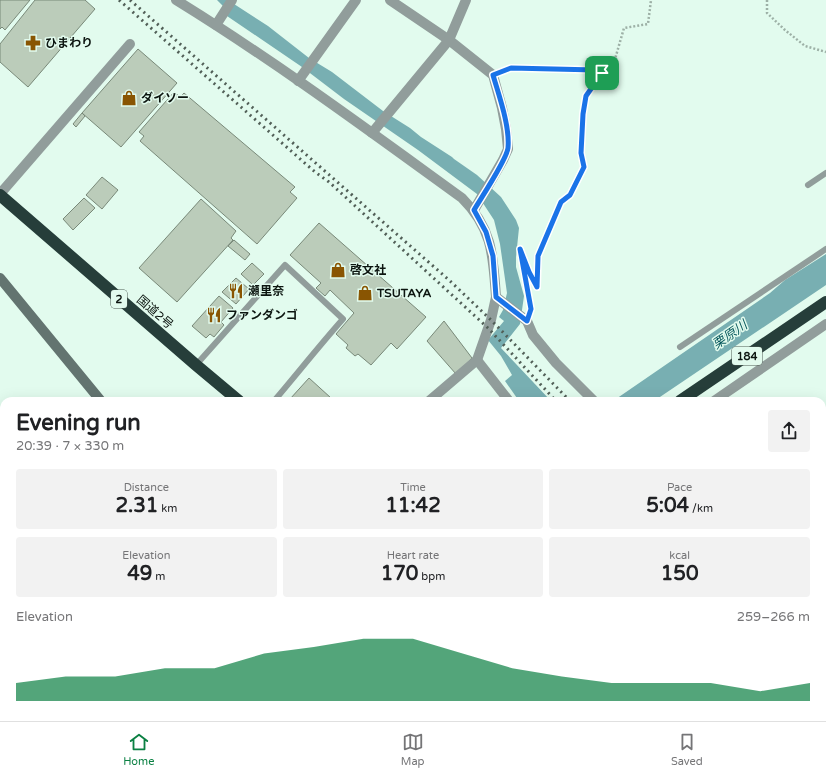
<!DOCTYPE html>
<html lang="en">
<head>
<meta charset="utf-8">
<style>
  :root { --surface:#fff; --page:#f2f2f2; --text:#202124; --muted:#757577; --line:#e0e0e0; --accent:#0b8043 }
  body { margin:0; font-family:"Varela Round","Noto Sans JP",sans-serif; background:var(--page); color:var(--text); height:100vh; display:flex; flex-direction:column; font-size:15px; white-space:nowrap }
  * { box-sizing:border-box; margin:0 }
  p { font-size:13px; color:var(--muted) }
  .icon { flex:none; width:22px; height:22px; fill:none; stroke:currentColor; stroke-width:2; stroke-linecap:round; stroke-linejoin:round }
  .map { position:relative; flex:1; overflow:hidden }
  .details { position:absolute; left:0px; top:397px; width:826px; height:324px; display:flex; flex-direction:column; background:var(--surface); border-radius:12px 12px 0 0; box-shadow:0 4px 16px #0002 }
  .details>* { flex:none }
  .pin { position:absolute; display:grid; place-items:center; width:34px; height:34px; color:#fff; margin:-17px; border-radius:8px; box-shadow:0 2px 6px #0006 }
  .round { display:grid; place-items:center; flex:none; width:42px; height:42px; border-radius:4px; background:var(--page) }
  .headline { display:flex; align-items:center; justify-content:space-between; height:68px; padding:0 16px }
  h1 { font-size:22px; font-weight:800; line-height:30px }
  .figures { display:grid; grid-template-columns:repeat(3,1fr); gap:6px; height:68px; padding:4px 16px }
  .figures div { display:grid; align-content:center; border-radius:4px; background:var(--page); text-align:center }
  .figures b { font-size:20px; font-weight:800 }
  .figures small { font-size:11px; font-weight:400 }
  .figures p { font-size:11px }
  .chart { height:112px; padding:8px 16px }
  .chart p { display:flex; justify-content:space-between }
  .chart svg { width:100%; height:72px; margin-top:4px; fill:var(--accent); opacity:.7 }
  .tabs { display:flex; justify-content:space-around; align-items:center; height:56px; border-top:1px solid var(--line); background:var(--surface); font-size:11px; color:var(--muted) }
  .tabs a { display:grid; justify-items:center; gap:2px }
  .tabs .current { color:var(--accent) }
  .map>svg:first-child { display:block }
</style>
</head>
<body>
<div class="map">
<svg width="826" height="721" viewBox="0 0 826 721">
  <rect width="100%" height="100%" fill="#e2fbee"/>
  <g fill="#78afb2">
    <polygon points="217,0 231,0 234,4 268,26 309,58 332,72 383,111 410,128 421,137 452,157 454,159 477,175 501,197 516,220 519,228 516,257 516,267 524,296 520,324 501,348 551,401 519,401 505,381 512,375 501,356 488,340 504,321 499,317 503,310 507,293 500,244 494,220 477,194 418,150 344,99 302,67 227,16 223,6"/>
    <polygon points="826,254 826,285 654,401 613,401 770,293 785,280"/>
    <polygon points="55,717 247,717 241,721 50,721"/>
  </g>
  <g fill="#bbccba" stroke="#798979">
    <polygon points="0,0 30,0 5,30 2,27 0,29"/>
    <polygon points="35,0 85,0 95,9 28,87 0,62 0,44"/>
    <polygon points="138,49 177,83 121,147 82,113"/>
    <polygon points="174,92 180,97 184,93 295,187 290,192 297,198 257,244 140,141 144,136 139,132"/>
    <polygon points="82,113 85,116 76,127 73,124"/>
    <polygon points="102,177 118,190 102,209 86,195"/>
    <polygon points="84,198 95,208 73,230 63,219"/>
    <polygon points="201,199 236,231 231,238 233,240 177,302 139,268"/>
    <polygon points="319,223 426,317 397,349 391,343 371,365 358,354 355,356 346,348 348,345 336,334 354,313 330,290 325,296 316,288 321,283 290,255"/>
    <polygon points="234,240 250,254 245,260 228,246"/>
    <polygon points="252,263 264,274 253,285 241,274"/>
    <polygon points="236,278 249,289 236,304 222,292"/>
    <polygon points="219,296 233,308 221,322 224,325 214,337 210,334 206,338 192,326"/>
    <polygon points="444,321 472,358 456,374 427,341"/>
    <polygon points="309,378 331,398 329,401 293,401 290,399"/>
    <polygon points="0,620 4,623 4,677 0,676"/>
    <polygon points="293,717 325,717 330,721 298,721"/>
    <polygon points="328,717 356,717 353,721 333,721"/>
    <polygon points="361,717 369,717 373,720 357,721"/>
    <polygon points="488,717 569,717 573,721 493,721"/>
  </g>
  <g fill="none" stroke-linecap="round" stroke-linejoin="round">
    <g stroke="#9db0a6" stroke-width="2.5" stroke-dasharray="2 2" stroke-linecap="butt">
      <polyline points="767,0 767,13 785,30 805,46 826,52"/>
      <polyline points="504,71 511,68 596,70 602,73"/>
      <polyline points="531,309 520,249 529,272 537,287 538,256 561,202 570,195 584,167 581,153 583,114 586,96 602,73 611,73 624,28 648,24 651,0"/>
    </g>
    <g stroke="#919d9b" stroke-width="6">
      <polyline points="808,185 826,173"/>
      <polyline points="680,347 826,249"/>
      <path d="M 196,365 L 285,265 L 343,319 C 319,346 297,374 274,401"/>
    </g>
    <g stroke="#919d9b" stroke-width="10">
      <path d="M 176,0 C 275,61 368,130 462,198 C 493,229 493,256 496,297 L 527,321 L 533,335 L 556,363 L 594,401"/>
      <polyline points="390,0 449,40 493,75 502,108 506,129 508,149 503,160 474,210"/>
      <polyline points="216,25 232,0"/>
      <polyline points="298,81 356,0"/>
      <polyline points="372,133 449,40 466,0"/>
      <polyline points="0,194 130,44"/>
      <polyline points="477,360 509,401"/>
      <polyline points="429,401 477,360 491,320 496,297"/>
      <polyline points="714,401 826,324"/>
      <polyline points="822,579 826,580"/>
      <polyline points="381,717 386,721"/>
      <polyline points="693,717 698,721"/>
      <polyline points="790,717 794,721"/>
      <polyline points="657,721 660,717"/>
    </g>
    <g stroke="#637470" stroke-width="10">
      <polyline points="0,278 101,401"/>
      <polyline points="0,593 4,599"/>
      <polyline points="100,717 104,721"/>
      <polyline points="262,721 267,717"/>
    </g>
    <g stroke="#263e3a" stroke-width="12">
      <polyline points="0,195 196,365 239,401"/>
      <polyline points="680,401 826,302"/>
      <polyline points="594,717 599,721"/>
    </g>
    <g stroke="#515f57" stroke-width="3" stroke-dasharray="2 4" stroke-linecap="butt">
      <polyline points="119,0 315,172 329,182 488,328 556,401"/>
      <polyline points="130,0 449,280 491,320 570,401"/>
      <polyline points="822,676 826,680"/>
      <polyline points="822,697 826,702"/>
    </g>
  </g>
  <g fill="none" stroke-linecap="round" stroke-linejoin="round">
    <g stroke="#fff" stroke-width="8">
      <path id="route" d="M 511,68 L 596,70 L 602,73 L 586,96 L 583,114 L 581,153 L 584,167 L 570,195 L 561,202 L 538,256 L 537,287 L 529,272 L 520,249 L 531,309 L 527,321 L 496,297 L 493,256 L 486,232 L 474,210 C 481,198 507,159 508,148 C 510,126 499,96 493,75 Z"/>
    </g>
    <use href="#route" stroke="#1a73e8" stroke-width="5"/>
  </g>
  <defs>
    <g id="pharmacy-bare" transform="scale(1.2)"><path d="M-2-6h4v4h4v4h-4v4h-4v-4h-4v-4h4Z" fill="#895502" stroke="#e2fbee" stroke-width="2.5" paint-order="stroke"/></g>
    <g id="shop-bare" transform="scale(1.2)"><path d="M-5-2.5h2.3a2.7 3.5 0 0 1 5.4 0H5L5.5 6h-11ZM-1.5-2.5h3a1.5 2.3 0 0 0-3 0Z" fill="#895502" stroke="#e2fbee" stroke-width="2.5" paint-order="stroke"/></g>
    <g id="restaurant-bare" transform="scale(1.2)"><path d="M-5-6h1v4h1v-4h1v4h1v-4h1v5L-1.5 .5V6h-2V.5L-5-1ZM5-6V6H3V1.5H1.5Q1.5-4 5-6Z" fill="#895502" stroke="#e2fbee" stroke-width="2.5" paint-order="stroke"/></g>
  </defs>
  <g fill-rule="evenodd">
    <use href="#pharmacy-bare" x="33" y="43"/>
    <use href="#shop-bare" x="129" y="98"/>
    <use href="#shop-bare" x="338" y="270"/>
    <use href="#restaurant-bare" x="236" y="291"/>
    <use href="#shop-bare" x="365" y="293"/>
    <use href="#restaurant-bare" x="214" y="315"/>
  </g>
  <g text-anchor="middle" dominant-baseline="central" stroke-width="3" stroke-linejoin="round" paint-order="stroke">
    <g fill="#e2fbee" stroke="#4c5a53" stroke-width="1">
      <rect x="111" y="290" width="16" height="18" rx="3"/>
      <rect x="732" y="347" width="30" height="18" rx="3"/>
    </g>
    <g font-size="11" font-weight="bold" fill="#0c1510">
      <text x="119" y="299">2</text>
      <text x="747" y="356">184</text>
    </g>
    <g font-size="12" font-weight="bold" fill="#0c1510" stroke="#e2fbee" text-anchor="start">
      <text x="45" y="43">ひまわり</text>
      <text x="141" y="98">ダイソー</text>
      <text x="350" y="270">啓文社</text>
      <text x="248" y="291">瀬里奈</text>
      <text x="377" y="293">TSUTAYA</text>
      <text x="226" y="315">ファンダンゴ</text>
    </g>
    <g font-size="12" fill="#0c1510" stroke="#e2fbee">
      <text transform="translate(155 312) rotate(41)">国道2号</text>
    </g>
    <g font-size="13" font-style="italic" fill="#0b5b5f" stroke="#e2fbee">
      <text transform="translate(730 335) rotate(-35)">栗原川</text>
    </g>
  </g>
</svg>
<div class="pin" style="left:602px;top:73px;background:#1e9e55"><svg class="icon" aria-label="arrive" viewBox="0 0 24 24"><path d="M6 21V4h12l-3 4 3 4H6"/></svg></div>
<section class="details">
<div class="headline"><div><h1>Evening run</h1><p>20:39 · 7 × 330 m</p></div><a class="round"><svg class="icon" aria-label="share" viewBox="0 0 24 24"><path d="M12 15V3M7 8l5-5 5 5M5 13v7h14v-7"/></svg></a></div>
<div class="figures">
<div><p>Distance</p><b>2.31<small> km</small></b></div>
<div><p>Time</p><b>11:42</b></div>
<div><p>Pace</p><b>5:04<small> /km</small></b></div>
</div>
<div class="figures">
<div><p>Elevation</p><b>49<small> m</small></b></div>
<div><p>Heart rate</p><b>170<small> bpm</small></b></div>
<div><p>kcal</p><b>150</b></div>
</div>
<div class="chart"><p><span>Elevation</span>259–266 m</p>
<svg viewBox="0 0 160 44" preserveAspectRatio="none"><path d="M0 44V33L10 29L20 29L30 24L40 24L50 15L60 11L70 6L80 6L90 15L100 24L110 29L120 33L130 33L140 33L150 38L160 33V44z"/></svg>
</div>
</section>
</div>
<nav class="tabs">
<a class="current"><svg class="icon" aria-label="home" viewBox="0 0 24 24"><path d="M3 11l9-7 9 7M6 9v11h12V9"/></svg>Home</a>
<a><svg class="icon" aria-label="map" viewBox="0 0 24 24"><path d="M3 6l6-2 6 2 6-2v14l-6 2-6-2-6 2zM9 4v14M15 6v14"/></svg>Map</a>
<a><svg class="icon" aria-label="saved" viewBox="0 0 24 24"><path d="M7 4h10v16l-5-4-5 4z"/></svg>Saved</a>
</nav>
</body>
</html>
